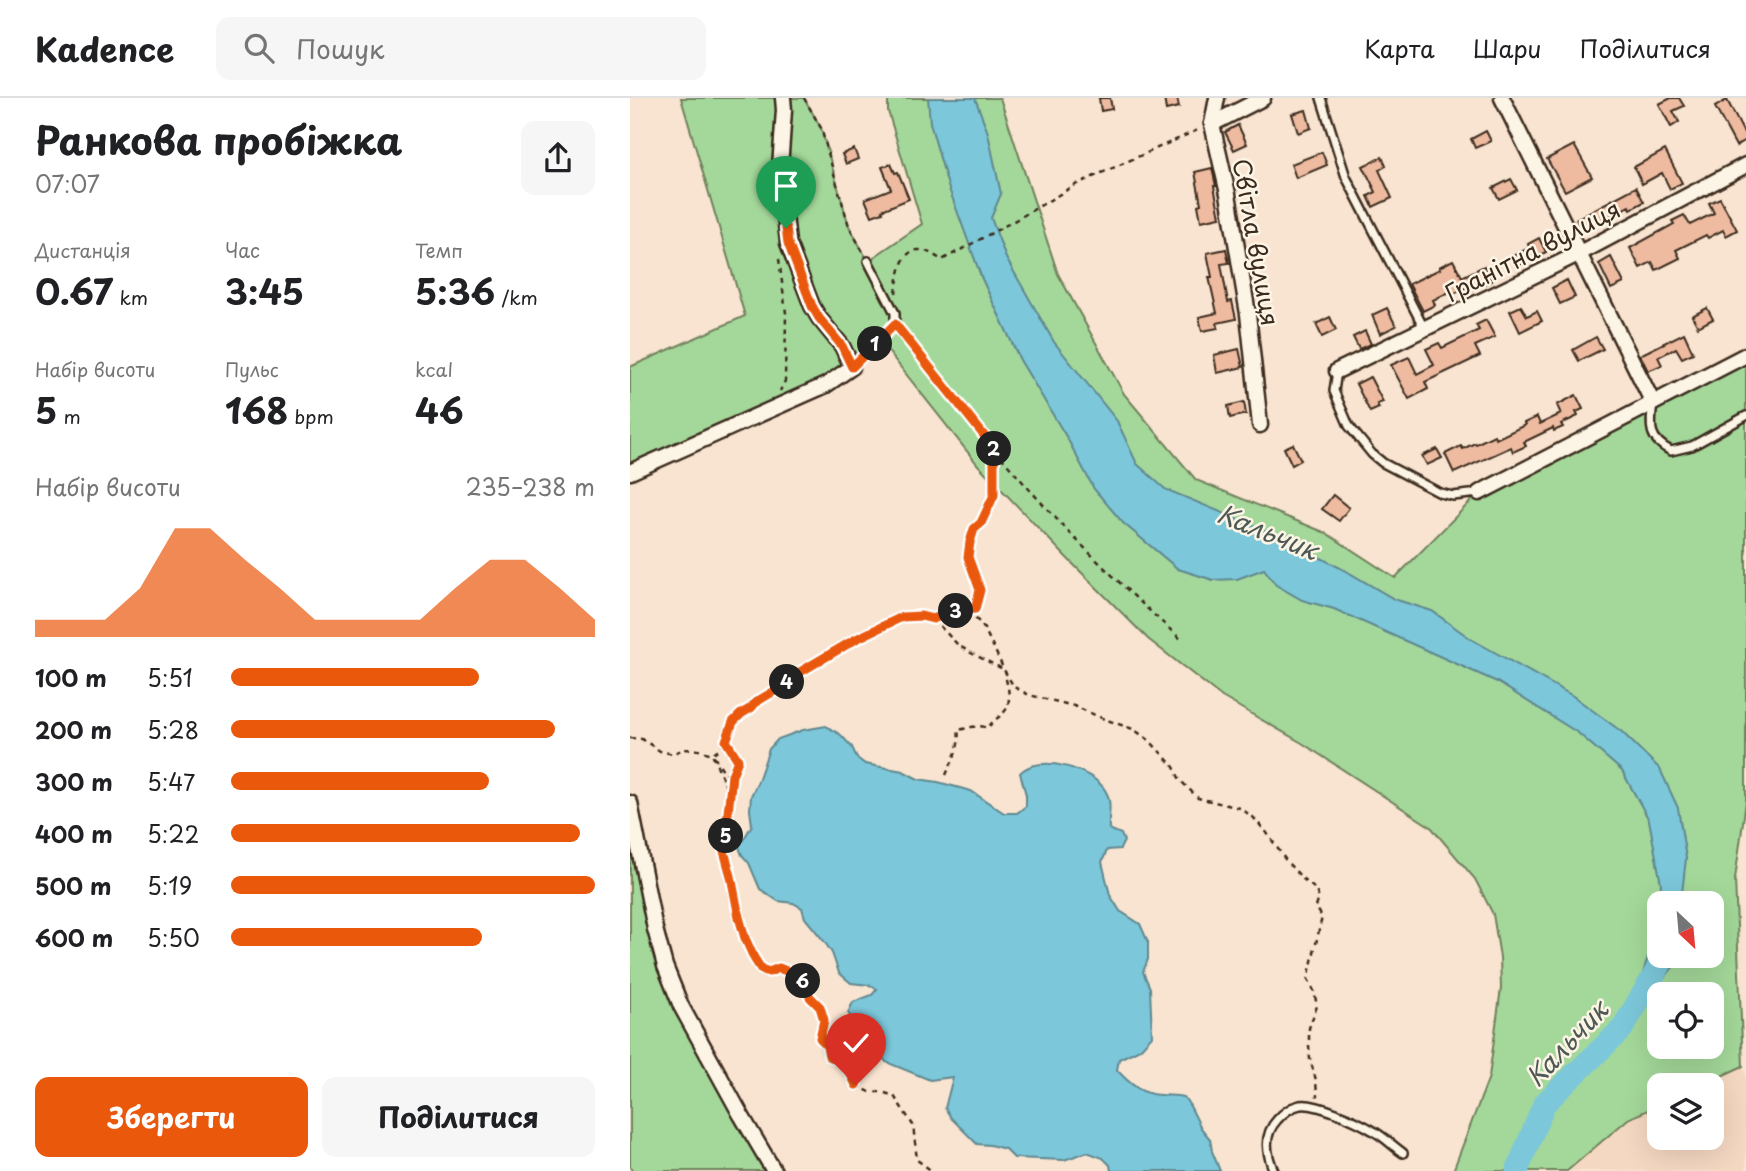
<!DOCTYPE html>
<html lang="uk">
<head>
<meta charset="utf-8">
<style>
  :root { --surface:#fff; --page:#f6f6f6; --text:#202124; --muted:#757577; --line:#e0e0e0; --accent:#ea580c }
  body { margin:0; font-family:"Playpen Sans",sans-serif; background:var(--page); color:var(--text); height:100vh; display:flex; flex-direction:column; font-size:26px; white-space:nowrap }
  * { box-sizing:border-box; margin:0 }
  p { font-size:23px; color:var(--muted) }
  .icon { flex:none; width:38px; height:38px; fill:none; stroke:currentColor; stroke-width:2; stroke-linecap:round; stroke-linejoin:round }
  .map { position:relative; flex:1; overflow:hidden }
  .panel { display:flex; flex-direction:column; background:var(--surface); width:630px }
  .panel>* { flex:none }
  .needle { width:46px; rotate:154deg }
  .tools { position:absolute; left:1017px; top:793px; display:grid; gap:14px }
  .tools a { display:grid; place-items:center; width:77px; height:77px; border-radius:14px; background:var(--surface); box-shadow:0 7px 28px #0002; font-size:35px }
  .pin { position:absolute; display:grid; place-items:center; width:60px; height:60px; color:#fff; margin:-72px -30px; border-radius:50% 50% 50% 0; rotate:-45deg; box-shadow:0 0 7px #0007 }
  .pin .icon { rotate:45deg }
  .km { position:absolute; width:35px; height:35px; margin:-18px; border-radius:50%; background:#222; color:#fff; font-size:19px; line-height:35px; text-align:center }
  .round { display:grid; place-items:center; flex:none; width:74px; height:74px; border-radius:14px; background:var(--page) }
  .summary { display:flex; align-items:center; justify-content:space-between; height:119px; padding:0 35px }
  h1 { font-size:38px; font-weight:700; line-height:52px }
  .figures { display:grid; grid-template-columns:repeat(3,1fr); gap:10px; height:119px; padding:7px 35px }
  .figures div { display:grid; align-content:center }
  .figures b { font-size:35px; font-weight:700 }
  .figures small { font-size:19px; font-weight:400 }
  .figures p { font-size:19px }
  .chart { height:196px; padding:14px 35px }
  .chart p { display:flex; justify-content:space-between }
  .chart svg { width:100%; height:126px; margin-top:7px; fill:var(--accent); opacity:.7 }
  .cta { display:flex; gap:14px; margin-top:auto; padding:14px 35px }
  .cta a { flex:1; height:80px; border-radius:14px; background:var(--accent); color:#fff; font-size:28px; font-weight:700; line-height:80px; text-align:center }
  .cta a+a { background:var(--page); color:var(--text) }
  ul { padding:0 35px; list-style:none; font-size:23px }
  li { display:grid; grid-template-columns:112px 84px 1fr; align-items:center; height:52px }
  li i { height:18px; border-radius:9px; background:var(--accent) }
  header { display:flex; align-items:center; gap:42px; box-sizing:border-box; height:98px; padding:0 35px; background:var(--surface); border-bottom:2px solid var(--line) }
  header strong { font-size:33px }
  nav { display:flex; gap:38px; margin-inline-start:auto; font-size:24px }
  .search { width:490px; height:63px; background:var(--page); display:flex; align-items:center; gap:18px; box-sizing:border-box; padding:0 24px; border-radius:14px; color:var(--muted); font-size:26px }
  main { display:flex; flex:1; min-height:0 }
  .map>svg:first-child { display:block }
</style>
</head>
<body>
<header>
<strong>Kadence</strong>
<div class="search"><svg class="icon" aria-label="search" viewBox="0 0 24 24"><circle cx="10" cy="10" r="6"/><path d="M15 15l6 6"/></svg>Пошук</div>
<nav><a>Карта</a><a>Шари</a><a>Поділитися</a></nav>
</header>
<main>
<section class="panel">
<div class="summary"><div><h1>Ранкова пробіжка</h1><p>07:07</p></div><a class="round"><svg class="icon" aria-label="share" viewBox="0 0 24 24"><path d="M12 15V3M7 8l5-5 5 5M5 13v7h14v-7"/></svg></a></div>
<div class="figures">
<div><p>Дистанція</p><b>0.67<small> km</small></b></div>
<div><p>Час</p><b>3:45</b></div>
<div><p>Темп</p><b>5:36<small> /km</small></b></div>
</div>
<div class="figures">
<div><p>Набір висоти</p><b>5<small> m</small></b></div>
<div><p>Пульс</p><b>168<small> bpm</small></b></div>
<div><p>kcal</p><b>46</b></div>
</div>
<div class="chart"><p><span>Набір висоти</span>235–238 m</p>
<svg viewBox="0 0 160 44" preserveAspectRatio="none"><path d="M0 44V38L10 38L20 38L30 27L40 6L50 6L60 17L70 27L80 38L90 38L100 38L110 38L120 27L130 17L140 17L150 27L160 38V44z"/></svg>
</div>
<ul>
<li><b>100 m</b>5:51<i style="width:68%"></i></li>
<li><b>200 m</b>5:28<i style="width:89%"></i></li>
<li><b>300 m</b>5:47<i style="width:71%"></i></li>
<li><b>400 m</b>5:22<i style="width:96%"></i></li>
<li><b>500 m</b>5:19<i style="width:100%"></i></li>
<li><b>600 m</b>5:50<i style="width:69%"></i></li>
</ul>
<div class="cta"><a>Зберегти</a><a>Поділитися</a></div>
</section>
<div class="map">
<svg width="1116" height="1073" viewBox="0 0 1116 1073">
  <rect width="100%" height="100%" fill="#f8e4d0"/>
  <filter id="ink" filterUnits="userSpaceOnUse"><feTurbulence type="fractalNoise" baseFrequency=".0143" numOctaves="2"/><feDisplacementMap in="SourceGraphic" scale="14" xChannelSelector="R" yChannelSelector="G"/><feConvolveMatrix kernelMatrix="1 2 1 2 8 2 1 2 1" color-interpolation-filters="sRGB"/></filter>
  <g filter="url(#ink)">
    <polygon fill="#f5d8c2" points="1113,968 1116,978 1116,1073 937,1073 998,1021 1029,1007 1029,1040 1082,1040 1082,987 1072,987"/>
    <g fill="#a4d89a" stroke="#70815c" stroke-width="2" fill-rule="evenodd">
      <path d="M 51,0 L 174,0 L 191,30 L 219,128 L 238,163 L 292,126 L 258,13 L 258,0 L 370,0 L 428,176 L 494,296 L 566,382 L 696,435 L 765,480 L 849,395 L 1116,257 L 1116,703 L 1105,781 L 1113,968 L 1072,987 L 1029,987 L 1029,1007 L 998,1021 L 937,1073 L 823,1073 L 859,979 L 871,890 L 870,859 L 863,816 L 845,781 L 801,729 L 672,645 L 592,599 L 518,541 L 438,461 L 348,367 L 249,242 L 222,269 L 0,374 L 0,269 L 115,218 ZM 1029,805 L 1082,805 L 1082,858 L 1029,858 ZM 1029,896 L 1082,896 L 1082,948 L 1029,948 Z"/>
      <polygon points="0,705 35,868 144,1073 2,1073 0,1068"/>
    </g>
    <g fill="#7bc7da" stroke="#61888f" stroke-width="2">
      <polygon points="298,0 345,0 358,35 371,96 361,120 376,160 424,244 487,323 507,366 535,391 651,439 716,473 764,501 802,513 841,541 943,598 992,634 1030,671 1048,710 1056,760 1051,805 1029,805 1029,858 1046,858 1044,868 992,931 1008,891 1024,839 1031,786 1019,722 992,673 948,635 867,584 704,511 672,502 646,487 634,471 607,481 583,482 548,471 493,425 464,391 437,340 390,262 352,181 318,88 300,25"/>
      <path d="M 196,628 L 211,637 L 222,649 L 227,660 L 235,666 L 273,673 L 288,681 L 308,684 L 341,693 L 374,715 L 387,715 L 396,708 L 396,697 L 390,675 C 409,655 462,671 475,692 C 483,704 478,717 479,731 L 491,736 L 494,743 L 490,751 L 477,752 L 472,764 L 480,797 L 490,813 L 510,826 L 518,844 L 518,861 L 513,874 L 520,890 L 522,938 L 510,951 L 489,961 L 487,972 C 499,985 512,997 531,997 C 540,998 544,997 554,999 L 560,1008 L 571,1030 L 580,1041 L 582,1053 L 590,1073 L 481,1073 L 480,1067 L 473,1060 L 457,1054 L 434,1062 L 384,1060 L 375,1051 L 360,1047 L 347,1046 L 321,1020 L 315,1010 L 323,979 L 300,982 L 256,964 L 246,949 L 239,942 L 243,934 L 223,922 L 218,915 L 223,904 L 242,897 L 247,891 L 239,887 L 221,885 L 209,875 L 202,855 L 194,843 L 175,820 L 172,810 L 163,805 L 148,803 L 130,791 L 119,765 L 112,757 L 109,749 L 122,727 L 120,712 L 121,698 L 128,683 L 139,651 L 148,641 L 173,632 Z"/>
    </g>
    <g fill="none" stroke-linecap="round" stroke-linejoin="round">
      <polyline stroke="#7bc7da" stroke-width="23" points="887,1073 914,1006 992,931 1031,865 1032,858"/>
    </g>
    <g fill="#eebba0" stroke="#3b2a1e" stroke-width="2">
      <polygon points="469,0 480,0 482,11 471,13"/>
      <polygon points="534,0 547,0 549,9 536,12"/>
      <polygon points="1041,0 1049,0 1054,8 1043,13 1049,24 1041,29 1029,6"/>
      <polygon points="1097,2 1116,39 1116,42 1106,48 1085,9"/>
      <polygon points="676,12 681,30 668,35 662,16"/>
      <polygon points="608,27 617,46 604,52 595,34"/>
      <polygon points="856,33 861,43 845,50 841,41"/>
      <polygon points="944,47 962,79 935,93 917,61"/>
      <polygon points="224,51 228,61 216,66 212,56"/>
      <polygon points="1035,52 1052,85 1040,91 1032,75 1012,86 1004,69"/>
      <polygon points="692,54 697,67 666,80 661,66"/>
      <polygon points="752,59 756,68 749,72 762,100 743,109 738,98 746,94 733,68"/>
      <polygon points="261,66 265,75 268,74 279,101 252,112 253,114 242,118 235,101 261,91 252,69"/>
      <polygon points="582,70 586,88 584,88 590,119 571,123 568,107 571,106 565,74"/>
      <polygon points="881,81 887,92 869,101 863,90"/>
      <polygon points="1006,89 1014,104 1001,111 999,108 952,133 946,121"/>
      <polygon points="1090,100 1107,132 1096,138 1093,132 1078,140 1076,137 1046,152 1050,160 1026,172 1022,164 1010,170 1000,150 1044,126 1042,123 1054,117 1060,127 1084,115 1079,105"/>
      <polygon points="909,140 916,154 886,169 881,159 899,150 898,146"/>
      <polygon points="596,151 599,165 591,166 598,204 602,203 606,221 587,225 588,230 572,233 569,219 587,215 579,179 582,179 577,155"/>
      <polygon points="981,159 994,185 981,191 969,166"/>
      <polygon points="823,162 832,179 854,168 861,183 844,191 842,187 823,196 821,193 803,202 805,207 793,213 779,186 810,171 809,169"/>
      <polygon points="937,182 945,199 930,206 922,190"/>
      <polygon points="891,208 897,218 907,213 912,223 890,234 880,213"/>
      <polygon points="757,210 766,228 750,236 742,217"/>
      <polygon points="1077,210 1083,221 1068,229 1062,218"/>
      <polygon points="700,219 706,232 692,239 686,226"/>
      <polygon points="856,222 865,239 845,248 850,258 795,284 798,291 779,301 761,267 779,259 787,276 804,267 796,251 809,245 812,250 849,232 846,227"/>
      <polygon points="735,233 741,246 729,251 723,239"/>
      <polygon points="1054,235 1063,255 1052,260 1046,250 1028,259 1032,267 1018,273 1010,257"/>
      <polygon points="966,239 973,251 949,263 943,252"/>
      <polygon points="609,251 613,269 587,275 584,257"/>
      <polygon points="740,279 753,304 747,306 749,310 740,314 726,286"/>
      <polygon points="946,297 953,311 946,314 948,318 931,326 933,329 924,333 923,330 894,344 896,348 883,354 881,349 824,375 815,356 831,348 833,351 845,345 846,346 864,337 866,341 895,327 894,325 907,319 910,326 931,316 927,307"/>
      <polygon points="614,304 616,316 600,320 598,308"/>
      <polygon points="663,346 671,362 662,367 654,350"/>
      <polygon points="807,351 812,360 797,367 792,358"/>
      <polygon points="703,397 719,410 709,423 692,411"/>
    </g>
    <g fill="none" stroke-linecap="round" stroke-linejoin="round">
      <g stroke="#3b2a1e" stroke-width="12">
        <g id="service">
          <polyline points="691,0 716,79 794,230"/>
          <polyline points="222,268 265,226 265,215 238,163"/>
          <polyline points="707,273 704,293 719,328 742,356 753,365 810,395 823,398 849,395"/>
          <path d="M 1023,305 C 1020,329 1018,341 1041,353 L 1062,348 L 1116,318"/>
          <path d="M 644,1073 C 636,1055 633,1037 647,1022 C 653,1015 661,1009 670,1007 C 686,1004 727,1023 742,1032 C 753,1038 763,1048 773,1055"/>
        </g>
      </g>
      <g stroke="#3b2a1e" stroke-width="19">
        <g id="minor">
          <polyline points="587,0 582,26 598,96 618,216 630,327"/>
          <polyline points="872,0 1023,305"/>
          <polyline points="582,26 633,0"/>
          <polyline points="707,273 948,156 1116,67"/>
          <polyline points="0,374 196,287 222,269 212,248 189,220 182,208 158,145 150,70 154,12 153,0"/>
          <polyline points="849,395 1116,257"/>
          <polyline points="0,705 25,831 35,868 51,908 111,1017 144,1073"/>
        </g>
      </g>
      <g stroke="#3b2a1e" stroke-width="2.5" stroke-dasharray="5 5" stroke-linecap="butt">
        <polyline points="174,0 191,30 219,128 234,156"/>
        <polyline points="149,161 156,215 155,283 150,293"/>
        <path d="M 266,195 C 268,180 270,151 290,152 C 297,152 305,158 312,162 L 391,119 L 447,86 L 570,31"/>
        <path d="M 271,234 C 304,276 337,319 372,360 C 427,425 489,486 553,543"/>
        <polyline points="345,511 344,519 352,527 361,544 374,572 384,589 399,597 444,608 474,621 503,631 519,642 544,669 550,682 568,700 610,710 623,719 637,735 657,764 672,780 685,791 689,800 686,809 692,819 678,881 684,893 687,908 679,930 679,948 680,961 686,982 687,999"/>
        <polyline points="303,521 328,547 341,555 373,571"/>
        <path d="M 0,640 L 12,641 L 30,653 L 43,656 C 56,648 68,651 82,656 L 90,650 L 96,643 L 103,624 L 111,616 L 121,610 L 126,604 L 153,588 L 165,577 L 204,553 L 272,519 L 291,518 L 303,521 L 323,513 L 345,511 L 350,492 L 338,459 L 340,444 L 344,431 L 351,425 L 364,397 L 364,350"/>
        <polyline points="96,643 108,662 101,677 95,675 82,656 100,698 94,753 101,778 109,819 124,861 131,871 139,875 149,870 171,879 180,899 190,909 194,922 190,940 197,947 199,958 212,963 217,967 226,987 240,994 252,994 264,998 283,1027 287,1062 302,1073"/>
        <path d="M 316,677 C 322,663 331,649 328,632 C 340,630 346,626 358,630 C 364,621 369,620 375,613 C 382,604 378,588 375,578"/>
        <polyline points="100,694 101,677"/>
      </g>
      <use href="#service" stroke="#fcf5e5" stroke-width="7"/>
      <use href="#minor" stroke="#fcf5e5" stroke-width="14"/>
    </g>
  </g>
  <g fill="none" stroke-linecap="round" stroke-linejoin="round" filter="url(#ink)">
    <g stroke="#fff" stroke-width="14">
      <path id="route" d="M 156,130 L 158,145 L 182,208 L 189,220 L 212,248 L 222,269 L 265,226 L 364,350 L 364,397 L 351,425 L 344,431 L 340,444 L 338,459 L 350,492 L 345,511 L 323,513 L 303,521 L 291,518 L 272,519 L 226,541 L 165,577 L 153,588 L 126,604 L 121,610 L 111,616 L 103,624 L 96,643 L 108,662 L 102,677 L 94,753 L 101,778 L 109,819 L 115,840 L 124,860 L 131,871 L 139,874 L 149,870 L 171,879 L 180,899 L 190,909 L 194,922 L 190,940 L 197,947 L 199,958 C 218,965 218,970 226,987"/>
    </g>
    <use href="#route" stroke="#ea580c" stroke-width="9"/>
  </g>
  <g text-anchor="middle" dominant-baseline="central" stroke-width="5" stroke-linejoin="round" paint-order="stroke">
    <g font-size="24" fill="#3b2a1e" stroke="#fcf5e5">
      <text transform="translate(627 144) rotate(80)">Світла вулиця</text>
      <text transform="translate(902 152) rotate(-27)">Гранітна вулиця</text>
    </g>
    <g font-size="26" font-style="italic" fill="#4e5956" stroke="#fcf5e5">
      <text transform="translate(638 433) rotate(22)">Кальчик</text>
      <text transform="translate(936 945) rotate(-47)">Кальчик</text>
    </g>
  </g>
</svg>
<div class="tools">
<a><svg class="needle" viewBox="-14 -14 28 28"><path d="M0-13l5 13h-10z" fill="#e53935"/><path d="M0 13l5-13h-10z" fill="#757577"/></svg></a>
<a><svg class="icon" aria-label="locate" viewBox="0 0 24 24"><circle cx="12" cy="12" r="6"/><path d="M12 2v4M12 18v4M2 12h4M18 12h4"/></svg></a>
<a><svg class="icon" aria-label="layers" viewBox="0 0 24 24"><path d="M12 4l9 5-9 5-9-5zM3 14l9 5 9-5"/></svg></a>
</div>
<div class="pin" style="left:156px;top:130px;background:#1e9e55"><svg class="icon" aria-label="arrive" viewBox="0 0 24 24"><path d="M6 21V4h12l-3 4 3 4H6"/></svg></div>
<div class="pin" style="left:226px;top:987px;background:#d93025"><svg class="icon" aria-label="check" viewBox="0 0 24 24"><path d="M5 12l5 5 9-10"/></svg></div>
<b class="km" style="left:245px;top:246px">1</b>
<b class="km" style="left:364px;top:351px">2</b>
<b class="km" style="left:326px;top:513px">3</b>
<b class="km" style="left:157px;top:584px">4</b>
<b class="km" style="left:96px;top:738px">5</b>
<b class="km" style="left:173px;top:883px">6</b>
</div>
</main>
</body>
</html>
